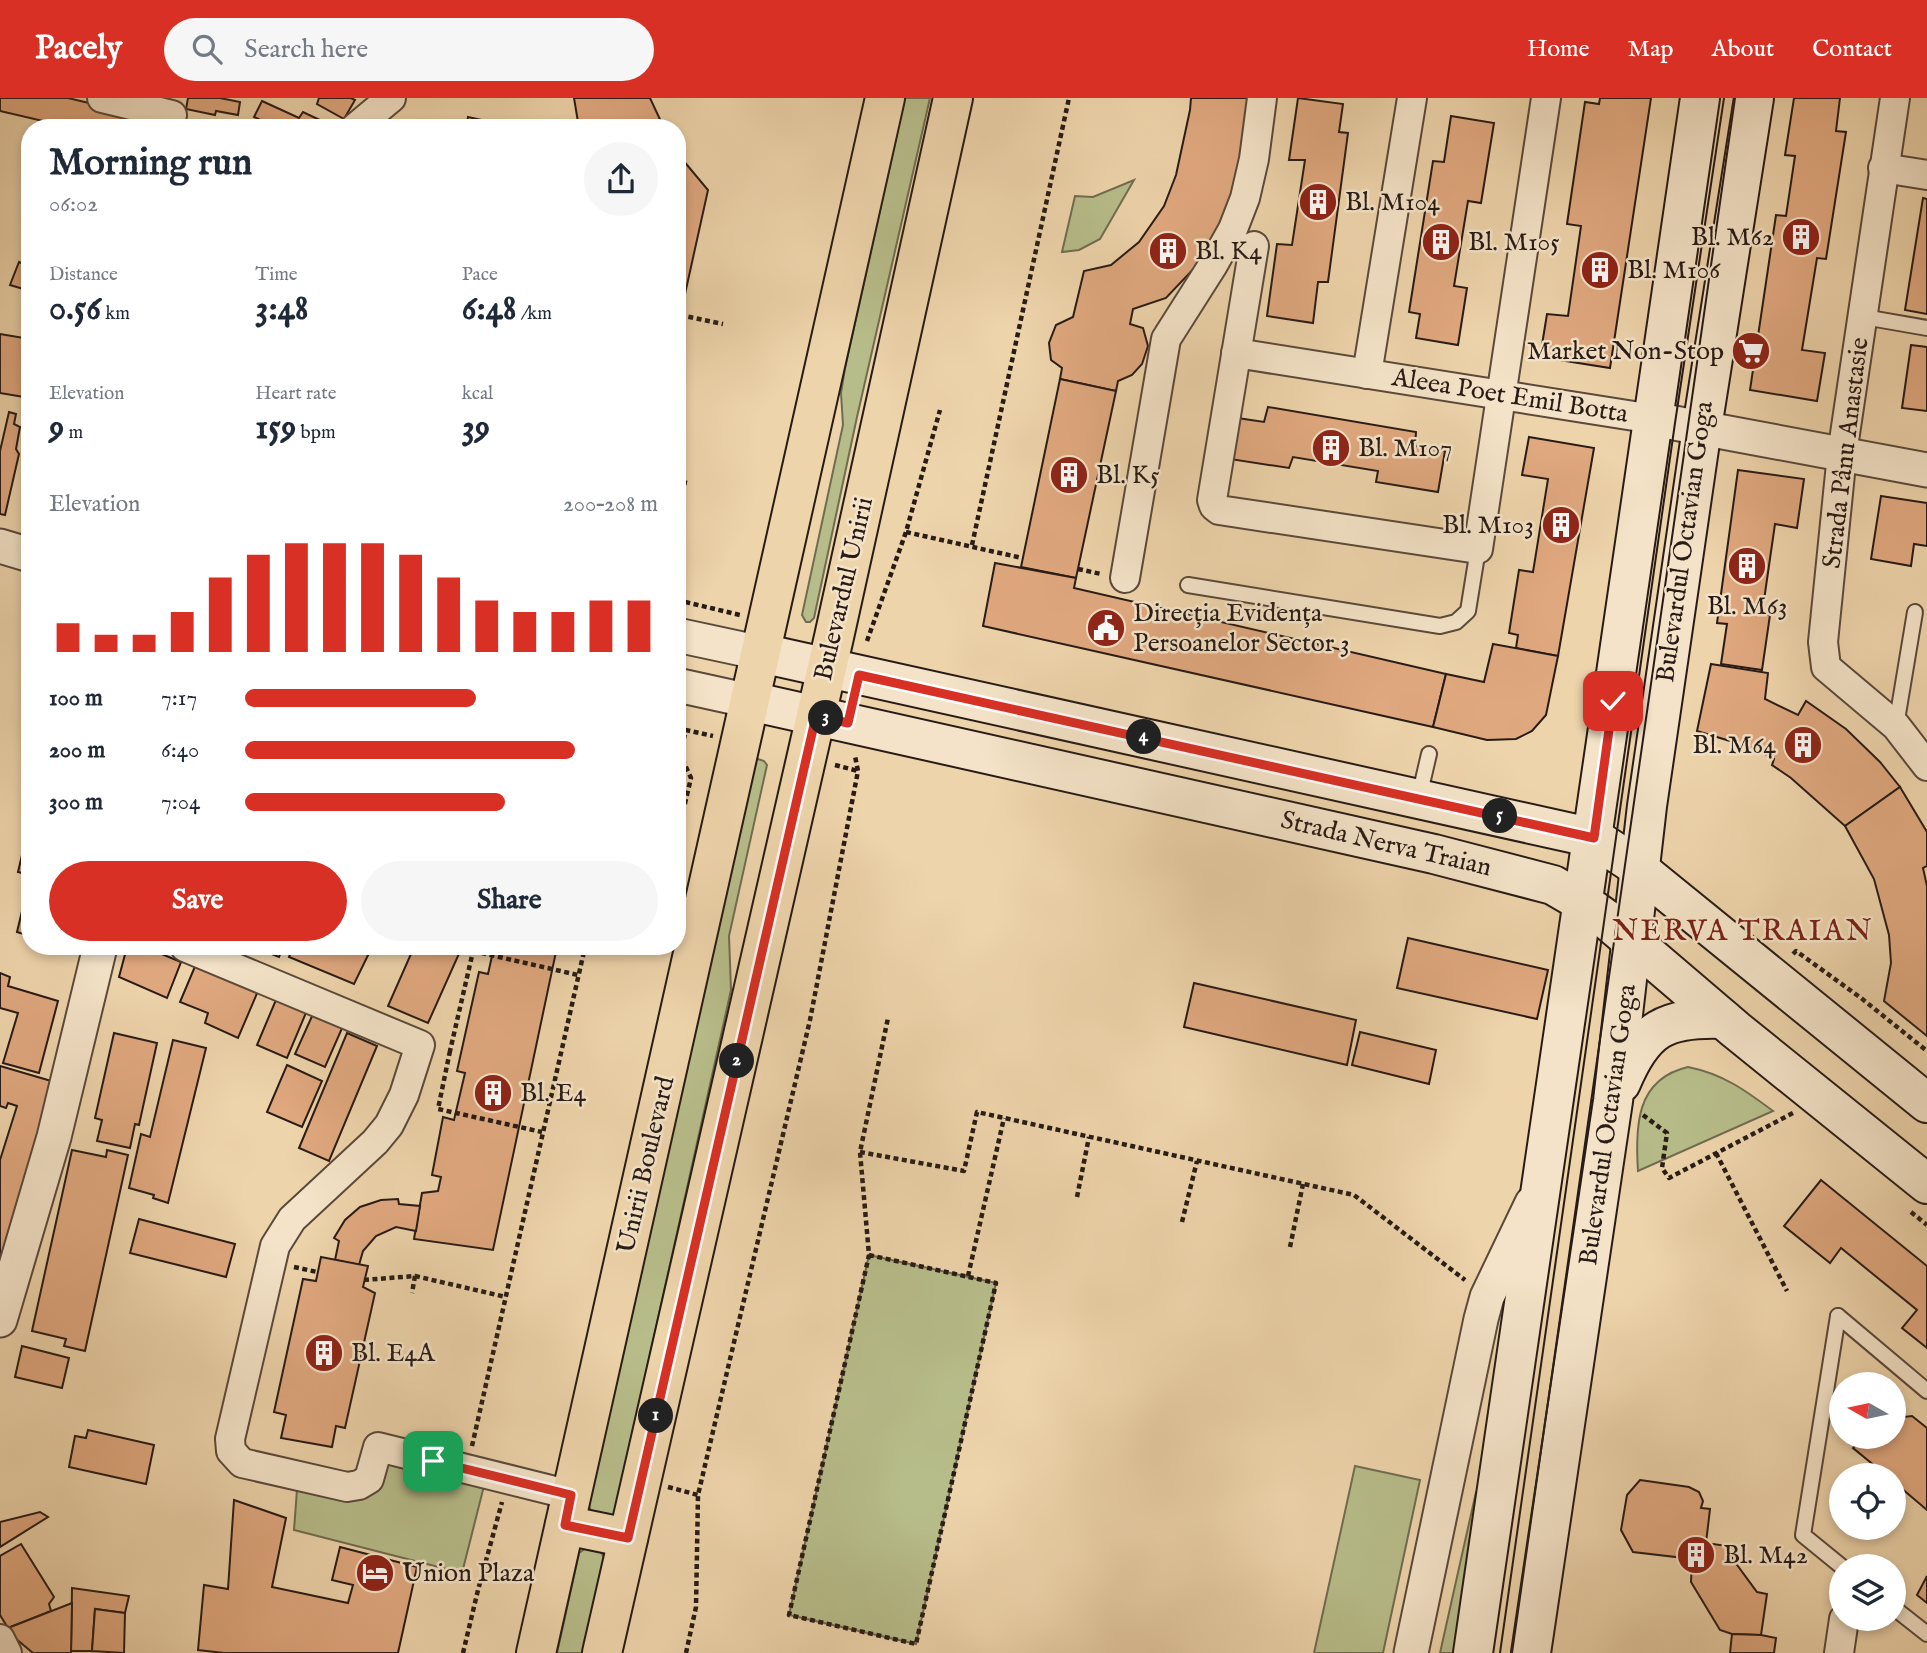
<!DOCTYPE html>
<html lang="en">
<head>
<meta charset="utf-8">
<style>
  :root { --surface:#fff; --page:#f6f6f7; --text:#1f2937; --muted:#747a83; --accent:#d93025 }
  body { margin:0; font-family:"IM FELL English",serif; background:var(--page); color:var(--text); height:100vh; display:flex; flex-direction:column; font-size:26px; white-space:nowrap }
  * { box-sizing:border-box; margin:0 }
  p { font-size:23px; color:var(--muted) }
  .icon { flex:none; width:38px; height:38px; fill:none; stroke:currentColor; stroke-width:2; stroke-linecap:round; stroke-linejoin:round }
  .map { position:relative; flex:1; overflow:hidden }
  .side { position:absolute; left:21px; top:21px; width:665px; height:836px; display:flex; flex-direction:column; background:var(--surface); border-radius:28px; box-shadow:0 4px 10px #0003 }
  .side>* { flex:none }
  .needle { width:46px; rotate:279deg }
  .controls { position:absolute; left:1829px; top:1274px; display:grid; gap:14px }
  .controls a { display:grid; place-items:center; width:77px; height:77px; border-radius:50%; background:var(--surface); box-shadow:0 4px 10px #0003; font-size:35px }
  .pin { position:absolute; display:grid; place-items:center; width:60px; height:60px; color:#fff; margin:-30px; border-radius:14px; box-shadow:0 4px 10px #0006 }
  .km { position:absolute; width:35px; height:35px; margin:-18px; border-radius:50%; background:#222; color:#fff; font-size:19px; line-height:35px; text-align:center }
  .round { display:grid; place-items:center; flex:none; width:74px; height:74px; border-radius:37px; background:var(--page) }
  .headline { display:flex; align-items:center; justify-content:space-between; height:119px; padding:0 28px }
  h1 { font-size:38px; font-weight:700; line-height:52px }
  .stats { display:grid; grid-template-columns:repeat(3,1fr); gap:10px; height:119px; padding:7px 28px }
  .stats div { display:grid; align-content:center }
  .stats b { font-size:35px; font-weight:700 }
  .stats small { font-size:19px; font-weight:400 }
  .stats p { font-size:19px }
  .chart { height:196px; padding:14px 28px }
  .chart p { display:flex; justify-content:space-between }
  .chart svg { width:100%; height:126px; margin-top:7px; stroke:var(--accent); stroke-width:6 }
  .primary-button { display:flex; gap:14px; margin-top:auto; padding:14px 28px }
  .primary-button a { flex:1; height:80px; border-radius:42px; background:var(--accent); color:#fff; font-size:28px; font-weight:700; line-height:80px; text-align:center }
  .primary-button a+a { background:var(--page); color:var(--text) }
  ul { padding:0 28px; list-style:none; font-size:23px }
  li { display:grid; grid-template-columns:112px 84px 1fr; align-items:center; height:52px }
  li i { height:18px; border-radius:9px; background:var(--accent) }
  header { display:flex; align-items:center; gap:42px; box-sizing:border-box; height:98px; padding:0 35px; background:var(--accent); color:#fff }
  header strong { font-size:33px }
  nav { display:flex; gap:38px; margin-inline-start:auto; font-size:24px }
  .search { width:490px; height:63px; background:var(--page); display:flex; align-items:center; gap:18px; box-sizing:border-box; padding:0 24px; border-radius:38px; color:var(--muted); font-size:26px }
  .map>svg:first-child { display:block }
</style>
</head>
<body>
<header>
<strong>Pacely</strong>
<div class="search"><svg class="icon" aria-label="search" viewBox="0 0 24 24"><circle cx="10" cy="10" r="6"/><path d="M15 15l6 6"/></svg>Search here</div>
<nav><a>Home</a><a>Map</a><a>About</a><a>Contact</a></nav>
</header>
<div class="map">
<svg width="1927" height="1555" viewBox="0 0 1927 1555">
  <rect width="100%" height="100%" fill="#eed4ab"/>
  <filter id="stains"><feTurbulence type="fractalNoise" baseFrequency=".00286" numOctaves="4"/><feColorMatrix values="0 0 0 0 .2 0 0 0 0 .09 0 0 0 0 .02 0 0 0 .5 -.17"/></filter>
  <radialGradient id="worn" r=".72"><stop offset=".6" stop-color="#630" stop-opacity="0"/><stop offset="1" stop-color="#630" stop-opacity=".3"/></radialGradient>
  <g fill="#b7bd8a" stroke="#706c50" stroke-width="2">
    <polygon points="905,0 930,0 857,319 814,520 810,524 806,524 802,517 843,327 841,295 845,270"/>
    <polygon points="1134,82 1100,141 1079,152 1062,154 1075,98 1093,99"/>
    <polygon points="758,661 764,663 767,667 729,838 731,892 615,1414 607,1423 592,1419 589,1407 754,663"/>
    <path d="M 1688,969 C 1723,976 1745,992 1773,1013 L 1638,1073 C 1635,1028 1636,981 1688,969 Z"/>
    <polygon points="869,1157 996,1185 916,1546 789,1517"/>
    <polygon points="378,1349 487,1376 462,1475 294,1432 298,1378 347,1389"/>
    <polygon points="1355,1368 1420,1382 1383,1555 1314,1555"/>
    <polygon points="1476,1394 1487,1395 1464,1555 1440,1555"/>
    <polygon points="589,1448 599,1450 604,1460 583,1555 557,1555 579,1455"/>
  </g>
  <g fill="#e0a87f" stroke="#281b16" stroke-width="2">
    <polygon points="0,0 68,0 194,30 73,30 0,13"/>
    <polygon points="188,0 220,0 240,4 238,17 216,13 215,17 186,11"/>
    <polygon points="319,0 351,0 355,2 344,21 317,6"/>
    <polygon points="574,0 650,0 664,30 579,30"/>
    <polygon points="1191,0 1250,0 1234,98 1202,162 1166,200 1133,211 1130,226 1143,230 1148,248 1142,266 1132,277 1118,283 1116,293 1060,281 1062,270 1051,262 1049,245 1056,227 1073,219 1084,173 1111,167 1139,144 1164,108 1176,77 1190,12"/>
    <polygon points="1298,0 1343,6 1339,34 1348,35 1328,184 1318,184 1313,225 1267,218 1277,146 1292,147 1305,62 1289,62"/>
    <polygon points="1600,0 1651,0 1610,270 1540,259 1547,216 1568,218 1581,128 1567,126 1585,4 1599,6"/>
    <polygon points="1794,0 1840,0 1836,33 1846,34 1826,161 1817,160 1802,252 1825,255 1817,303 1750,292 1776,117 1786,118 1795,58 1785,57"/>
    <polygon points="262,3 299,20 303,14 324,24 320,30 277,30 254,19"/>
    <polygon points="1451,18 1494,25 1481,105 1468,103 1454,188 1467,190 1458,247 1416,240 1420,216 1409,214 1433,63 1444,64"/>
    <polygon points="468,19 509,28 509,30 466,30"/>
    <polygon points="677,55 708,92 685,196 677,194"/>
    <polygon points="1923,100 1927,101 1927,216 1905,212"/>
    <polygon points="19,164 30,168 30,193 10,187"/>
    <polygon points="677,194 685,196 677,229"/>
    <polygon points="0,236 24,240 22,250 30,251 30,300 0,295"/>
    <polygon points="1911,247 1927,249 1927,313 1902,310"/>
    <polygon points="1060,281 1116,293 1076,480 1021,469"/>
    <polygon points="1268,309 1416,334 1415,348 1445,353 1438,394 1376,384 1378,373 1293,359 1289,370 1230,361 1237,320 1264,324"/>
    <polygon points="9,314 16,316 14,326 20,329 16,351 19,356 5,417 0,416 0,353"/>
    <polygon points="1529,339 1594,350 1558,558 1516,550 1518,537 1509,535 1519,472 1533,474 1548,381 1522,377"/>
    <polygon points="1738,372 1804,381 1797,430 1775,426 1762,516 1770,517 1762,572 1721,566 1727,526 1717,525"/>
    <polygon points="1881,398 1927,405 1927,448 1914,446 1911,468 1871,461"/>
    <polygon points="995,465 1076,480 1074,490 1446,576 1433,629 983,528"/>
    <polygon points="1493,546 1558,558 1546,617 1532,633 1516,641 1487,642 1433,629 1446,576 1484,584"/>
    <polygon points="1711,566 1768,575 1765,601 1798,617 1806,603 1846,631 1880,664 1900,689 1845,728 1791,680 1772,667 1774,661 1753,650 1697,633"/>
    <polygon points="1900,689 1927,734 1927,768 1923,770 1927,788 1927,938 1884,903 1891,865 1889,837 1874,781 1845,728"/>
    <polygon points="27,736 30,736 30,777 18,774"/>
    <polygon points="30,780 30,838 17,834"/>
    <polygon points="1408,840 1548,872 1537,921 1397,890"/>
    <polygon points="127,849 145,849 181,864 167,900 119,879"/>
    <polygon points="254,849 283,849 279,859"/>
    <polygon points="293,849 372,849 354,886 289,859"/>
    <polygon points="414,849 462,849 428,925 388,908"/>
    <polygon points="494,849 557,849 493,1152 414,1141 422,1095 438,1093 441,1079 432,1077 443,1019 454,1022 465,975 457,973 479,874 488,876"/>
    <polygon points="196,866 258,893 238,940 205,925 208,915 180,904"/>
    <polygon points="0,875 10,879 8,888 58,903 39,975 3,965 18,915 0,910"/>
    <polygon points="1194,885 1356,922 1347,967 1184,929"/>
    <polygon points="278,897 308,910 287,960 257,947"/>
    <polygon points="313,916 343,928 325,969 295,956"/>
    <polygon points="1360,934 1436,952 1429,986 1352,967"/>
    <polygon points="114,935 157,945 139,1027 135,1026 130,1050 97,1043 102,1022 95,1020"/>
    <polygon points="347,935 377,948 329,1063 299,1050"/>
    <polygon points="173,942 206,950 168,1105 153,1100 154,1097 129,1090 141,1036 150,1039"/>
    <polygon points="287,967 322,983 302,1029 267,1014"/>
    <polygon points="0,968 58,985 0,1163 0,1062 17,1008 8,1005 6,1010 0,1008"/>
    <polygon points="72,1052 106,1059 107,1052 128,1057 85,1253 64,1248 66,1241 32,1233"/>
    <polygon points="1821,1082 1927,1168 1927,1250 1902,1230 1917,1212 1841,1150 1830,1165 1784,1128"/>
    <polygon points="398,1101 399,1106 420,1108 416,1133 396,1129 376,1138 363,1153 359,1167 335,1162 339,1143 334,1140 345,1122 360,1109 381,1102"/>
    <polygon points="139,1121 235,1146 226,1179 130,1155"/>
    <polygon points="321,1159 368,1168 363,1189 375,1195 345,1330 336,1328 332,1349 281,1340 286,1317 274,1314 303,1181 316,1183"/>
    <polygon points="22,1248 69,1260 62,1290 15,1279"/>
    <polygon points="1894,1310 1904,1319 1912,1318 1927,1330 1927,1412 1894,1384 1894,1377 1886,1377 1853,1350 1862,1339 1894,1339"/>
    <polygon points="88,1332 154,1347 146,1386 69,1369 75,1338 86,1340"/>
    <polygon points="1640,1382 1689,1389 1699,1394 1703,1403 1701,1410 1710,1411 1706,1445 1734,1449 1732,1460 1757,1494 1767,1496 1761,1537 1732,1536 1720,1532 1691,1484 1692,1461 1633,1454 1621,1432 1627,1397"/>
    <polygon points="234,1402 286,1420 272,1489 348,1505 353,1487 332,1482 340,1449 417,1469 398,1555 224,1555 198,1552 204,1487 228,1491"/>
    <polygon points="40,1414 48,1419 0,1449 0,1424"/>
    <polygon points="21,1446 54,1499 49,1506 51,1513 8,1530 0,1517 0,1458"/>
    <polygon points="1927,1478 1927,1505 1917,1497"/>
    <polygon points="72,1490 129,1498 125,1515 95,1511 92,1553 71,1553"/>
    <polygon points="72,1505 71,1555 33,1555 15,1540 8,1530"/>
    <polygon points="95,1511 125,1515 124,1555 92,1553"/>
    <polygon points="1732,1536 1761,1537 1776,1540 1774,1555 1730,1555"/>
  </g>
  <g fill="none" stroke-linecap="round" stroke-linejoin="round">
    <g stroke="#5a493b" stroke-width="18">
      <g id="service">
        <polyline points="1864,219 1927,230"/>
        <polyline points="1188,487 1440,528 1456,524 1468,513 1478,451"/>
        <polyline points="1896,628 1915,514"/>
        <polyline points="1419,699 1429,656"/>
        <polyline points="1838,1218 1803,1437 1841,1468"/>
        <polyline points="1838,1218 1927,1293"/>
        <polyline points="1894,1510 1927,1536"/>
      </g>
    </g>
    <g stroke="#5a493b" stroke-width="32">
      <g id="minor">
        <polyline points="102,0 172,17"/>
        <polyline points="1895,0 1842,356 1823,544 1826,569 1896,628 1927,668"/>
        <polyline points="355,30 391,0"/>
        <polyline points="1883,70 1927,77"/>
        <polyline points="1254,148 1212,402 1214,408 1219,412 1478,451 1546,0"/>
        <polyline points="1236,255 1653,321"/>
        <polyline points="1367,276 1412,0"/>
        <polyline points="1125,480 1166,241 1213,167 1233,131 1245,100 1254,61 1262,0"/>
        <polyline points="185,849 420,947 404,997 389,1027 375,1044 292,1121 275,1148 230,1341 231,1353 242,1365 347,1389 359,1387 369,1381 378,1349 571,1397"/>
        <polyline points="0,1541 7,1555"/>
        <polyline points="1839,1555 1844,1521"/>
      </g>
    </g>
    <g stroke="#5a493b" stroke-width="37">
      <g id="tertiary">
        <polyline points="1653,321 1927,372"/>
        <polyline points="0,448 30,457"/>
        <polyline points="677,537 761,555"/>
        <polyline points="677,587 750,603"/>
        <polyline points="0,1222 54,1039 100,849"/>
        <polyline points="1411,1555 1481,1221 1487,1199 1532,1105"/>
      </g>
    </g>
    <g stroke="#281b16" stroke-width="42">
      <g id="secondary">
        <polyline points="761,555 1594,740 1629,763 1927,1005"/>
        <polyline points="750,603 1434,756 1553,787 1584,805 1606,821 1736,932 1927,1086"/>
        <path d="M 1621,985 C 1644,930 1665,919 1723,921"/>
        <polyline points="1473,1555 1700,0"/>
        <polyline points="1531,1555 1613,1003 1647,708 1702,330 1754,0"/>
      </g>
    </g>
    <g stroke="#281b16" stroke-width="42">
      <g id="primary">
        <polyline points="565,1427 628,1440"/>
        <polyline points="536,1555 885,0"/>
        <polyline points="602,1555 834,539 953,0"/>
      </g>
    </g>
    <g stroke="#281b16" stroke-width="4.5" stroke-dasharray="5 3.5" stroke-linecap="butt">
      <polyline points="680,217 723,226"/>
      <polyline points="677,383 687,385"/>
      <polyline points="906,434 1022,460"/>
      <polyline points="972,447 1069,0"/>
      <polyline points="1078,471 1101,476"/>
      <polyline points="677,502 740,517"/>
      <polyline points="867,543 906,434 940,312"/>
      <polyline points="677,630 713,638"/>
      <polyline points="835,667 858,673"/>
      <polyline points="677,739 691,680 680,656 686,632"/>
      <polyline points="473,853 578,877"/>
      <polyline points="1793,856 1796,853 1861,900 1927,953"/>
      <polyline points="448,953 450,953 474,849"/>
      <polyline points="450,953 438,1011 542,1034"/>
      <polyline points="1643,1017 1667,1035 1662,1070 1669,1080 1793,1015"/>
      <polyline points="860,1054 964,1073 977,1014 1354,1097 1465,1182"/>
      <polyline points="1716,1055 1787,1193"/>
      <polyline points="1077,1099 1089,1039"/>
      <polyline points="1911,1114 1927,1127"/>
      <polyline points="1182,1124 1197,1063"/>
      <polyline points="1290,1149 1303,1086"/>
      <polyline points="869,1157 996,1185 916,1546 789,1517 869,1157 860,1054 888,920"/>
      <polyline points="294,1169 317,1174"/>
      <polyline points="415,1178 506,1199"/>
      <polyline points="968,1178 1004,1020"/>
      <polyline points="364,1182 415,1178 412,1195"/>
      <polyline points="472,1348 585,849"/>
      <polyline points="668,1389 698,1397"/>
      <polyline points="463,1555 478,1492 502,1404"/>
      <polyline points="686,1555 696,1509 698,1397 810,922 858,673 855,658"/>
    </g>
    <use href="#service" stroke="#f4e3c8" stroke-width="14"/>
    <use href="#minor" stroke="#f4e3c8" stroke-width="28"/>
    <use href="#tertiary" stroke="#f4e3c8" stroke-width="33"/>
    <use href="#secondary" stroke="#f4e3c8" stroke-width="38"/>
    <use href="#primary" stroke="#eed4ab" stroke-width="38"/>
    <g stroke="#281b16" stroke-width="2">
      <polyline points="1500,1555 1675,325 1724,0"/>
      <polyline points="1512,1555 1735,0"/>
    </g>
  </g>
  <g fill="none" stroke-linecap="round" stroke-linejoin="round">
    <g stroke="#fff" stroke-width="14">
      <polyline id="route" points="433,1363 571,1397 565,1427 628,1440 816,618 848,625 859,577 1594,740 1613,603"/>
    </g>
    <use href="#route" stroke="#d93025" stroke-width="9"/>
  </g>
  <defs>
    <g id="building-disc" transform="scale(2.0125)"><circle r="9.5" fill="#8f2418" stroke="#f4e3c8"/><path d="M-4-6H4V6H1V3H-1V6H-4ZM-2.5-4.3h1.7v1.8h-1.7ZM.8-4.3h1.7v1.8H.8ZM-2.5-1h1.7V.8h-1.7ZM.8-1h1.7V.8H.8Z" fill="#fff"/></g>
    <g id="supermarket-disc" transform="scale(2.0125)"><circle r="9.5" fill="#8f2418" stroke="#f4e3c8"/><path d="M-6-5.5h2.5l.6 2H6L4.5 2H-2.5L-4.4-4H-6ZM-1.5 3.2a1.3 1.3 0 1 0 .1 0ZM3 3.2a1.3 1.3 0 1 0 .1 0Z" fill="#fff"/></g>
    <g id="civic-disc" transform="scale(2.0125)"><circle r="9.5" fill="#8f2418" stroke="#f4e3c8"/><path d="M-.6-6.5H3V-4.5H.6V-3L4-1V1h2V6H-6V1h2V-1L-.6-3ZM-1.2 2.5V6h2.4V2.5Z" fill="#fff"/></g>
    <g id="hotel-disc" transform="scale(2.0125)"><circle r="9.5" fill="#8f2418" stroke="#f4e3c8"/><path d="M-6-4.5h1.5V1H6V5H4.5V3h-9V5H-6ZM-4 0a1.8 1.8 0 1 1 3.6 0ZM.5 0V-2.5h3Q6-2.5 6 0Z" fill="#fff"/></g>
  </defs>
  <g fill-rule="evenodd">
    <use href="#building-disc" x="1318" y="104"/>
    <use href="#building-disc" x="1801" y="139"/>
    <use href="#building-disc" x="1441" y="144"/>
    <use href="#building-disc" x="1168" y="153"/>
    <use href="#building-disc" x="1600" y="172"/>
    <use href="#supermarket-disc" x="1751" y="253"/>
    <use href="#building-disc" x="1331" y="350"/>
    <use href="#building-disc" x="1069" y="377"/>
    <use href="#building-disc" x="1561" y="427"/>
    <use href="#building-disc" x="1747" y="468"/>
    <use href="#civic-disc" x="1106" y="530"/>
    <use href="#building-disc" x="1803" y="647"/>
    <use href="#building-disc" x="493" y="995"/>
    <use href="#building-disc" x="324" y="1255"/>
    <use href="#building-disc" x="1696" y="1457"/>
    <use href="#hotel-disc" x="375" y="1475"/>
  </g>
  <g text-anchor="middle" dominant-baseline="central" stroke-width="5" stroke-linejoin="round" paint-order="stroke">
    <g font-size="26" fill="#281b16" stroke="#f4e3c8" text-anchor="start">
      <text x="1345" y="104">Bl. M104</text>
      <text x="1774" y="139" text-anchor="end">Bl. M62</text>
      <text x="1468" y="144">Bl. M105</text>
      <text x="1195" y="153">Bl. K4</text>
      <text x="1627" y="172">Bl. M106</text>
      <text x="1724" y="253" text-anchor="end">Market Non-Stop</text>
      <text x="1358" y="350">Bl. M107</text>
      <text x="1096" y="377">Bl. K5</text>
      <text x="1534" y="427" text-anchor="end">Bl. M103</text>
      <text x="1747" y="508" text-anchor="middle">Bl. M63</text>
      <text x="1133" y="515">Direcția Evidența<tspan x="1133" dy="30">Persoanelor Sector 3</tspan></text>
      <text x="1776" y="647" text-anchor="end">Bl. M64</text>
      <text x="520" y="995">Bl. E4</text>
      <text x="351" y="1255">Bl. E4A</text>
      <text x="1723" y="1457">Bl. M42</text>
      <text x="402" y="1475">Union Plaza</text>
    </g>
    <g font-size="26" fill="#281b16" stroke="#f4e3c8">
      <text transform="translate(1510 298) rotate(9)">Aleea Poet Emil Botta</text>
      <text transform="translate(1846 355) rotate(-83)">Strada Pânu Anastasie</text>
      <text transform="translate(1685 444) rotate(-82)">Bulevardul Octavian Goga</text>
      <text transform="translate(844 491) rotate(-77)">Bulevardul Unirii</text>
      <text transform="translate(1386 746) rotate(13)">Strada Nerva Traian</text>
      <text transform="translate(1608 1027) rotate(-82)">Bulevardul Octavian Goga</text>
      <text transform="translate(646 1067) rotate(-77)">Unirii Boulevard</text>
    </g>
    <g font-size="30" letter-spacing="2" fill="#7a1f14" stroke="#f4e3c8">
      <text x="1743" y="834">NERVA TRAIAN</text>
    </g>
  </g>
  <rect width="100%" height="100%" filter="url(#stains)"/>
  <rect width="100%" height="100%" fill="url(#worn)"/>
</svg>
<div class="controls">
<a><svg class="needle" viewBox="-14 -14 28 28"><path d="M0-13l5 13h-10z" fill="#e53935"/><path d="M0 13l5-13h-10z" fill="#747a83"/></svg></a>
<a><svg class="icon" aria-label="locate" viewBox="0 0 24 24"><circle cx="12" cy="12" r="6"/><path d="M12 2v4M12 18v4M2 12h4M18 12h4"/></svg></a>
<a><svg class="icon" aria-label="layers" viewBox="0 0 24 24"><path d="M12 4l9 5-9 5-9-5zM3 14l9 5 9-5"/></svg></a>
</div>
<div class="pin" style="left:433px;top:1363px;background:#1e9e55"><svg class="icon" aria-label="arrive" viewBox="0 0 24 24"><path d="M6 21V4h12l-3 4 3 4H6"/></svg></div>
<div class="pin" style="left:1613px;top:603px;background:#d93025"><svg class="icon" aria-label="check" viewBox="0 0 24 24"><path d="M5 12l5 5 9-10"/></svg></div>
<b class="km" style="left:656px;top:1318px">1</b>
<b class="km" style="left:737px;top:963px">2</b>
<b class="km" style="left:826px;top:620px">3</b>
<b class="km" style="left:1144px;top:639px">4</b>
<b class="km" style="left:1500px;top:718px">5</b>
<section class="side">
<div class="headline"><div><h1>Morning run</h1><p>06:02</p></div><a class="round"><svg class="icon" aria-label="share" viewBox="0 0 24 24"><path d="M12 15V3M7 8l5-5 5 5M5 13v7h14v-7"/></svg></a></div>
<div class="stats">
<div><p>Distance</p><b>0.56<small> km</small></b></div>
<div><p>Time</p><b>3:48</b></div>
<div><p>Pace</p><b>6:48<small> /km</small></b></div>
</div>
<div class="stats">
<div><p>Elevation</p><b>9<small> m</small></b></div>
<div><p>Heart rate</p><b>159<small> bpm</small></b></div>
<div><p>kcal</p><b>39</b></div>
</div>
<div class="chart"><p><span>Elevation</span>200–208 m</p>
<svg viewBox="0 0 160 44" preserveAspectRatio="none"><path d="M5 44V34M15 44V38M25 44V38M35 44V30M45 44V18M55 44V10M65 44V6M75 44V6M85 44V6M95 44V10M105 44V18M115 44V26M125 44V30M135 44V30M145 44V26M155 44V26"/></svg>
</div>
<ul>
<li><b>100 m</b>7:17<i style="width:56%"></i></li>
<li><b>200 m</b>6:40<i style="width:80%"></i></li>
<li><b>300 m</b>7:04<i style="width:63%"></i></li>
</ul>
<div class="primary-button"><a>Save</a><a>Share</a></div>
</section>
</div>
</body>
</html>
